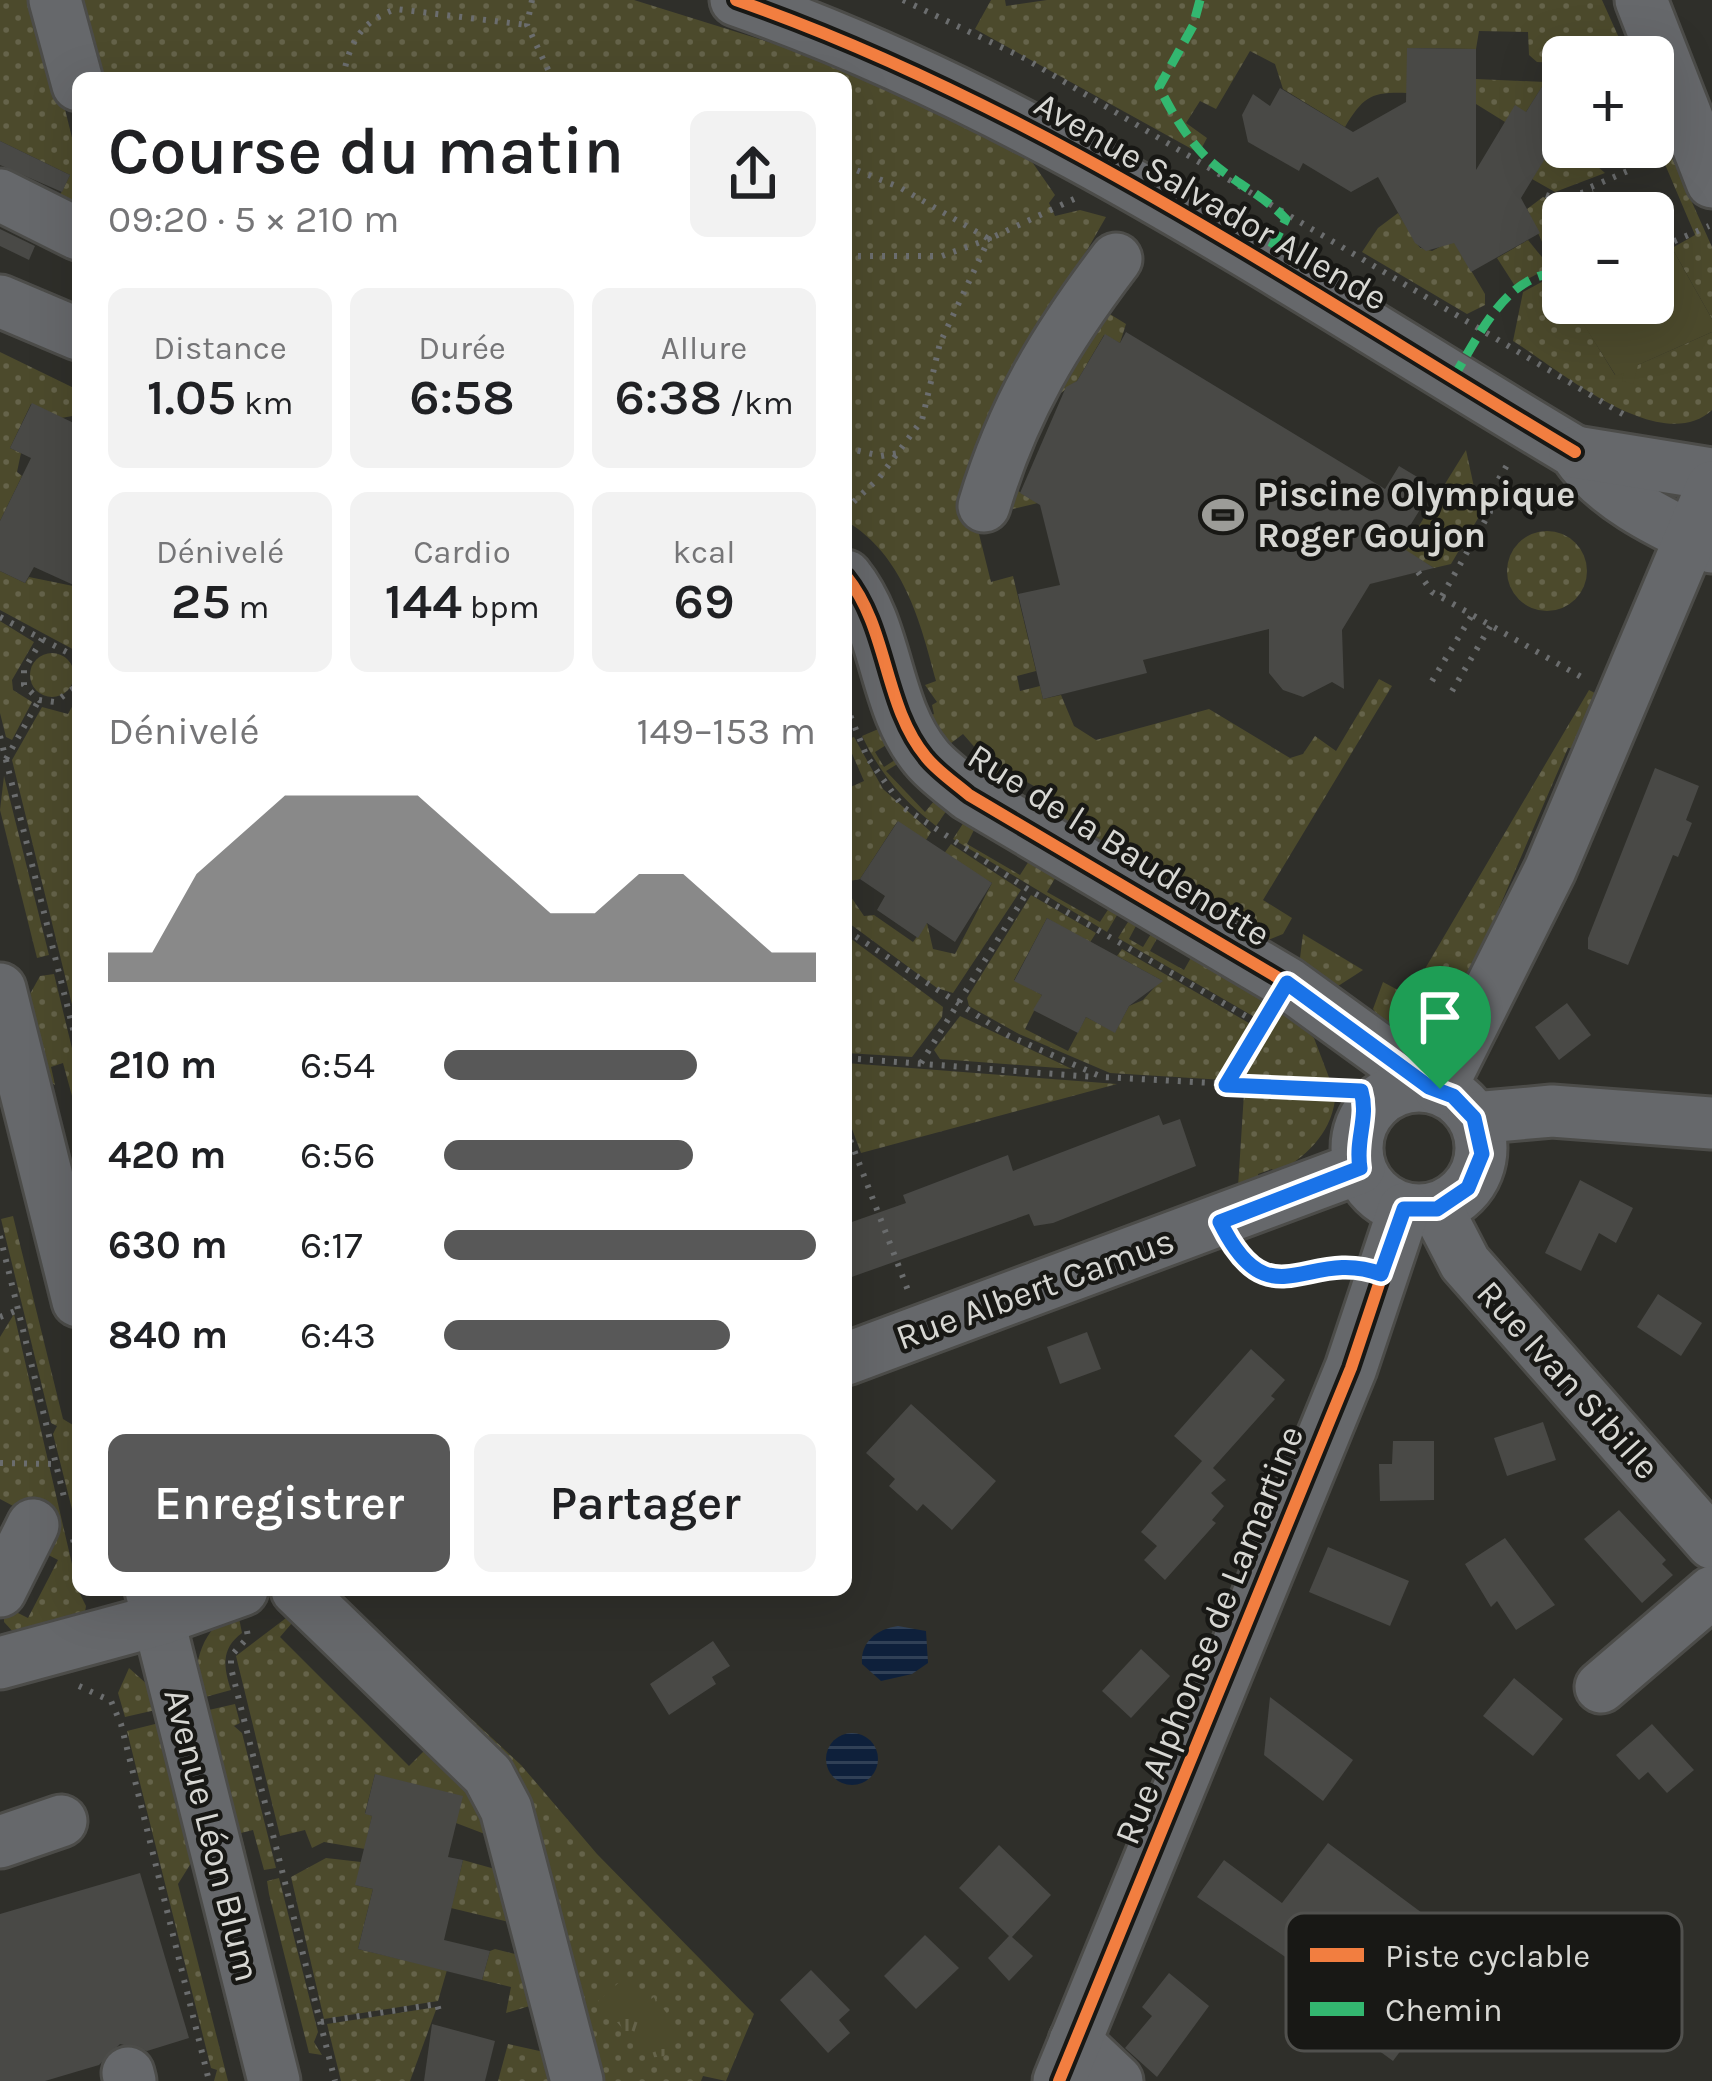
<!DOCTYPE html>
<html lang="fr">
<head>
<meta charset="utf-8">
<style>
  :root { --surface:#fff; --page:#f2f2f2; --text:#202124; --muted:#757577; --accent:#585858 }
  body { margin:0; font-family:Karla,sans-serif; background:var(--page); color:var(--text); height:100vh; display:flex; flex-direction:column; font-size:45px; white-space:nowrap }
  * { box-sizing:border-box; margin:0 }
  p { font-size:39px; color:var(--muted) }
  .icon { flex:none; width:66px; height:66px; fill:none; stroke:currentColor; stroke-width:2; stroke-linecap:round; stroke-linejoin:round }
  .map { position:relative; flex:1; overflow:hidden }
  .side { position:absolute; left:72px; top:72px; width:780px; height:1524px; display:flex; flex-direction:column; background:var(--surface); border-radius:18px; box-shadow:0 12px 48px #0002 }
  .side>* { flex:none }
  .tools { position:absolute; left:1542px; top:36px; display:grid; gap:24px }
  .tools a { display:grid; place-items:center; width:132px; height:132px; border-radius:18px; background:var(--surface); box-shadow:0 12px 48px #0002; font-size:60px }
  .pin { position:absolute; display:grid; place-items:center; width:102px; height:102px; color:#fff; margin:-123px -51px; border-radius:50% 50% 50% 0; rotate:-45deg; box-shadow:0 0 12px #0007 }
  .pin .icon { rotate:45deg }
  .round { display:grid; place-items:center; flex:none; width:126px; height:126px; border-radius:18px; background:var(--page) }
  .headline { display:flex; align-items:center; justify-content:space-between; height:204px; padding:0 36px }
  h1 { font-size:66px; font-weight:600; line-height:90px }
  .stats { display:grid; grid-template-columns:repeat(3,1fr); gap:18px; height:204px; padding:12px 36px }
  .stats div { display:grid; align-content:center; border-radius:18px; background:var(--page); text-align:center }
  .stats b { font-size:51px; font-weight:600 }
  .stats small { font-size:33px; font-weight:400 }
  .stats p { font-size:33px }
  .chart { height:336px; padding:24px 36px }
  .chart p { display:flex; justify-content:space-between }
  .chart svg { width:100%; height:216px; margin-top:12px; fill:var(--accent); opacity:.7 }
  .cta { display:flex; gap:24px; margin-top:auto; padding:24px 36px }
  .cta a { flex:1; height:138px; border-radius:18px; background:var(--accent); color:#fff; font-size:48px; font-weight:600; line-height:138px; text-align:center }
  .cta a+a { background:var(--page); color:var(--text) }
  ul { padding:0 36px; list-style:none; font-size:39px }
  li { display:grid; grid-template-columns:192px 144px 1fr; align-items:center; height:90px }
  li i { height:30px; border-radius:15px; background:var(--accent) }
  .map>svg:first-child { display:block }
</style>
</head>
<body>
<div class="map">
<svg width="1712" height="2081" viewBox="0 0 1712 2081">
  <defs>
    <pattern id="grass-dots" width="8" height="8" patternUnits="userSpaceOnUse" patternTransform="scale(3)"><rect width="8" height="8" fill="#4c4a2c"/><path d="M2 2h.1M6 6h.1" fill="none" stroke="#65634a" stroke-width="1.8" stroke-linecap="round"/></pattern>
    <pattern id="park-tufts" width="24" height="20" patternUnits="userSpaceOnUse" patternTransform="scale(3)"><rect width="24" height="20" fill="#4c4a2c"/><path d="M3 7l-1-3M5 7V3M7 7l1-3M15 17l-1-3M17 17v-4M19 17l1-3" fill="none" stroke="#65634a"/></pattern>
    <pattern id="water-rules" width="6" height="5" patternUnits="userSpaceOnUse" patternTransform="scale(3)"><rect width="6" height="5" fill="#0e203b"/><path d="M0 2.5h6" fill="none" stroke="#304056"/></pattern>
  </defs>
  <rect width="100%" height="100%" fill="#2f2f2a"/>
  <g fill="url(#grass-dots)">
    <polygon points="0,0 38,0 78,162 78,209 57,201 70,175 0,141"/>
    <path d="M 82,0 L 634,0 L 804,53 L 938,110 L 1028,156 L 1055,195 L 1049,203 L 1055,216 L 1080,210 L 1106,217 L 1066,287 L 1126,324 L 1120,343 L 1104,335 L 1077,381 L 1050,401 L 1013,488 L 1038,503 L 975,518 L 991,582 L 1013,576 L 1036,671 L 1017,676 L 1020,691 L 1040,686 L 1043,699 L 1061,695 L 1074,726 L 1096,740 L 1209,709 L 1290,758 L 1303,754 L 1315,736 L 1336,751 L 1379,679 L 1392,686 L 1263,900 L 1292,918 L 1283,934 L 1263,942 L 1209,920 L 1216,908 L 1169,882 L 1162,892 L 1155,888 L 1160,878 L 1147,863 L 1133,875 L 1126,871 L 1132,859 L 1085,832 L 1078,843 L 1045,823 L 1058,800 L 1011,773 L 997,796 L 987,790 L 993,771 L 982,764 L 969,778 L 961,771 L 978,751 L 963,734 L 942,750 L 922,719 L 934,714 L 932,705 L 937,702 L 925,685 L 936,681 C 920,620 903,555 846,521 L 846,78 L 102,78 Z"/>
    <path d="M 991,0 L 1005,0 L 1006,6 L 1047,0 L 1602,0 L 1624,49 L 1619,57 L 1563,57 L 1563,63 L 1537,62 L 1529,55 L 1528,32 L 1479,31 L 1476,49 L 1408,48 L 1407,93 C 1371,92 1364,96 1345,127 L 1283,89 L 1275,64 L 1250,51 L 1216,109 L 1200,101 L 1186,123 L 1207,138 L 1199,153 L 975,29 Z"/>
    <polygon points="1476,79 1545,82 1526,112 1505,122 1476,104"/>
    <polygon points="1653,115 1712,247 1712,319 1672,248 1695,235 1653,136"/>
    <polygon points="1560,133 1563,147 1575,147 1605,173 1555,192 1532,179"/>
    <polygon points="1584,192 1593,213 1563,213 1563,270 1555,270 1527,209 1543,197 1558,203"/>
    <polygon points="1398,213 1420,248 1432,251 1453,240 1485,294 1485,305 1467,314 1362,252 1378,228"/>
    <polygon points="1528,240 1550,267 1515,286 1497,258"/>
    <path d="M 1549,278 L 1556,278 L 1562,289 L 1560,300 L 1571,303 L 1615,375 L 1712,332 L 1712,410 C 1661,457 1561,371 1513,341 L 1523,292 Z"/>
    <polygon points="0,352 78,390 78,415 61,418 31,404 10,448 21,453 17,472 22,476 0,521"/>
    <polygon points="1466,450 1480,515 1451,564 1434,568 1404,550"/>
    <circle cx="1547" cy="571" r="40"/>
    <polygon points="0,571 25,583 29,577 78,587 78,652 0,610"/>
    <polygon points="0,621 34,642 12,680 13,690 32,702 12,740 6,737 0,713"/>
    <circle cx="52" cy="675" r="22"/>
    <path d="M 1589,690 L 1599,695 L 1578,748 L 1568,748 L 1499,908 L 1504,922 C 1473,975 1456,1035 1384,1024 L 1373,1009 L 1383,982 L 1409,996 Z"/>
    <polygon points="78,696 78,1029 12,760 42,707 68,714"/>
    <path d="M 883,727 L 891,742 L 875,752 L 884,767 L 906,753 L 909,757 L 886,771 L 925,812 L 934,801 L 947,810 L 936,826 C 903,801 880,773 862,736 Z"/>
    <polygon points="854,737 883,789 931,832 926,840 897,822 860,879 850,881 849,894 864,916 874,915 913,942 927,923 933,949 955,954 992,883 943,855 951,844 1021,890 953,993 937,988 846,921 846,789 864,781 846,740"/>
    <polygon points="4,776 49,955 37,958 0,810"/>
    <polygon points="964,822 975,828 967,844 1020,875 1034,853 1061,868 1047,892 1100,922 1111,905 1120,910 1107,932 953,839"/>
    <polygon points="1031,895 1096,933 1089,944 1047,918 1014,980 1042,995 1025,1029 1068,1051 1086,1017 1115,1032 1129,1006 1143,1000 1161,980 1117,956 1122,949 1254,1026 1224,1080 1110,1073 1019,1034 969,1006 967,998"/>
    <polygon points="1131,917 1138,922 1129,939 1143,947 1157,924 1163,928 1150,951 1184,970 1197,947 1274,993 1258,1019 1118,938"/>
    <polygon points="1303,934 1363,970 1335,988 1299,966"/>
    <polygon points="846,935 943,1007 942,1017 912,1057 846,1053"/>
    <polygon points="54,974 78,1073 75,1107 63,1063 51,1067 55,1085 43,1077 25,1003 40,976"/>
    <polygon points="1277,1005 1314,1038 1333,1088 1230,1081"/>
    <polygon points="960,1016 1072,1069 940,1059 934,1050"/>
    <polygon points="846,1063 1117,1084 861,1153 846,1113"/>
    <path d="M 1244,1093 L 1335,1100 C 1330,1136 1305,1156 1276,1175 L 1272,1169 L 1258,1174 L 1260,1182 L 1238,1187 Z"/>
    <polygon points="13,1216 63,1419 78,1428 78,1533 53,1434 57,1426 51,1423 1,1219"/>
    <polygon points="14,1314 78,1590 86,1606 85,1612 15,1634 4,1622 4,1606 28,1618 58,1560 35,1548 47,1524 0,1499 0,1337"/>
    <polygon points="337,1594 521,1765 597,1854 754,2014 726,2081 703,2076 701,2081 596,2081 545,1885"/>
    <path d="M 237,1608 L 242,1633 C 220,1649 224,1668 231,1690 L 198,1699 C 192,1660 202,1630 237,1608 Z"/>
    <polygon points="294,1612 298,1616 280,1637 409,1766 428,1747 479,1800 490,1836 456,1823 375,1774 365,1813 372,1816 365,1849 324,1842 312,1848 305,1830 280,1836 236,1656"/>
    <polygon points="129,1668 149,1686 160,1709 125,1717 118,1693"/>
    <polygon points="235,1704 240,1723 234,1726 242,1733 276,1868 264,1870 253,1830 241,1833 246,1853 238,1849 200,1712"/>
    <polygon points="163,1722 193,1860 178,1884 228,2081 214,2081 217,2070 211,2068 127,1731"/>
    <polygon points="326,1858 361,1862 356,1885 373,1889 358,1949 447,1970 438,2001 324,2019 291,1877"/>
    <polygon points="463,1860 502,1871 517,1924 451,1908"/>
    <polygon points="279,1878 318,2032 314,2042 322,2055 309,2053 269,1894 267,1881"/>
    <polygon points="495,1949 515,1954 522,1979 532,1977 533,2005 506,2013 511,1987 482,1980 490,1951"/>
    <polygon points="437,2007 410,2081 341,2081 327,2024"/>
    <polygon points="508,2044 553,2054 560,2081 498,2081"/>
  </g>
  <polygon fill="url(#park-tufts)" points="624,1978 645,2003 654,1997 684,2035 664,2056 649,2058 598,2001"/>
  <polygon fill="#4c4a2c" points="1672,248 1712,319 1712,332 1638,365 1633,384 1622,381 1624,373 1616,376 1570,303 1653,303 1653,256"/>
  <g fill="url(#water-rules)">
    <path d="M 898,1626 L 926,1631 L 928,1663 L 912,1674 L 881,1681 L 862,1664 C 860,1642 877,1629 898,1626 Z"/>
    <circle cx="852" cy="1759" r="26"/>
  </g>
  <g fill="#494946">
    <polygon points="1407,48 1476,49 1476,170 1515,105 1526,112 1563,53 1563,129 1521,198 1540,233 1471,272 1454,243 1426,251 1415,243 1378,177 1351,192 1303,163 1299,171 1248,142 1242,115 1253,94 1270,106 1280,88 1353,132 1406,102"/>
    <polygon points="0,141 70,175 62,192 0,165"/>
    <polygon points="0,229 35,246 29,260 0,246"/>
    <polygon points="1126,332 1385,489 1399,466 1434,487 1398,545 1434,568 1370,584 1342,630 1344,689 1332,682 1303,697 1283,690 1269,673 1269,629 1143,660 1147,673 1043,699 1018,594 1060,585 1040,505 1020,493 1066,387 1077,381 1105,334 1120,343"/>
    <polygon points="32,403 78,425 78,587 34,567 25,583 0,571 0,521 31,458 10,448"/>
    <polygon points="1655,768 1699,786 1686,820 1692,823 1678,857 1673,855 1628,965 1588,949 1588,938"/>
    <polygon points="898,821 992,883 955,942 927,923 918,938 877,910 885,896 860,879"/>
    <polygon points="1047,918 1163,981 1129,1006 1115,1033 1086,1017 1078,1033 1033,1010 1042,995 1014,981"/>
    <polygon points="1567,1003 1591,1035 1559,1060 1535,1027"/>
    <polygon points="1159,1115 1163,1125 1180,1119 1196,1166 1053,1223 1034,1226 1029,1214 846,1279 846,1224 906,1203 903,1195 1008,1155 1013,1171"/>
    <polygon points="1580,1180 1633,1208 1616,1243 1599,1233 1581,1271 1545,1253"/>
    <polygon points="1658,1294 1702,1323 1681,1356 1637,1327"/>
    <polygon points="1087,1332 1101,1369 1060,1384 1047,1347"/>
    <polygon points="1251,1349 1285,1380 1271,1396 1275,1399 1213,1468 1226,1480 1211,1493 1224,1506 1212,1520 1216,1523 1165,1580 1144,1560 1157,1546 1141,1532 1202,1461 1174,1436"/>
    <polygon points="911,1404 996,1481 952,1530 923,1504 917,1511 889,1486 895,1479 866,1453"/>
    <polygon points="1543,1422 1556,1460 1507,1476 1494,1438"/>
    <polygon points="1393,1441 1434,1441 1434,1500 1380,1501 1379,1464 1392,1464"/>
    <polygon points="1619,1510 1666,1560 1662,1564 1673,1575 1642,1603 1584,1539"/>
    <polygon points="1505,1538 1555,1605 1516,1630 1497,1601 1491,1607 1465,1564"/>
    <polygon points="1328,1547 1409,1581 1390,1626 1309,1592"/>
    <polygon points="713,1641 730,1666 712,1677 716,1684 669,1715 650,1684"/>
    <polygon points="1141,1649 1170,1676 1131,1718 1102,1691"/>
    <polygon points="1514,1678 1563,1719 1533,1756 1483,1716"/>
    <polygon points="1270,1697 1353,1760 1323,1801 1264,1755"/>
    <polygon points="1652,1724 1694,1770 1667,1793 1648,1772 1639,1780 1616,1755"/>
    <polygon points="375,1774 463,1796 448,1857 463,1860 444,1940 490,1951 482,1980 358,1949 373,1889 355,1885 372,1816 365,1814"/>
    <polygon points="1328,1843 1453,1936 1398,2010 1419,2026 1393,2061 1367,2042 1381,2022 1197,1897 1224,1860 1282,1903"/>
    <polygon points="999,1845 1051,1895 1012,1937 1033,1956 1009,1981 988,1958 1009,1936 959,1888"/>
    <polygon points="140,1873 189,2038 147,2051 120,2044 99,2065 45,2081 0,2081 0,1914"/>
    <polygon points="925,1935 959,1968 916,2009 884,1976"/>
    <polygon points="811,1970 850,2010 839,2020 850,2033 828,2053 780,2000"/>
    <polygon points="1169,1973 1209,2006 1157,2077 1125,2048 1152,2016 1142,2007"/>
    <polygon points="432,2024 495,2041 485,2081 424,2081"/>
  </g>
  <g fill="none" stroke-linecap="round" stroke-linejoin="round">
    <g stroke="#4c4c49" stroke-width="57">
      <g id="minor">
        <polyline points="55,0 78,85"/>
        <path d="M 736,0 C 1037,105 1303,290 1575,452 C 1606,498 1664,524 1712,547"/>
        <polyline points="1641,0 1712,182"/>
        <polyline points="0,195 78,234"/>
        <polyline points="0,301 78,334"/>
        <polyline points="1575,452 1712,474"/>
        <path d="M 984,506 C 1013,409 1055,339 1116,259"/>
        <path d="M 846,576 C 889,629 883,705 926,757 C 937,771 955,783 969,795 L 1287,983 L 1429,1086"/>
        <polyline points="0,989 78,1301"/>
        <circle cx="1419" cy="1148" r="62"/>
        <polyline points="1440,1089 1550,870 1712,487"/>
        <polyline points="1474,1118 1552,1111 1712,1123"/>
        <polyline points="1437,1209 1465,1263 1712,1543"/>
        <polyline points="846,1359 1359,1168"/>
        <polyline points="151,1590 274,2081"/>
        <polyline points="297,1590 488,1775 506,1809 577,2081"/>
        <polyline points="0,1591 33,1525"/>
        <polyline points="0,1663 158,1620 242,1590"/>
        <polyline points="1601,1687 1712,1592"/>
        <polyline points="0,1842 61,1821"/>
        <polyline points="1075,2041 1117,2081"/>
        <polyline points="128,2073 130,2081"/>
        <polyline points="1059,2081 1351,1368 1404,1209"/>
      </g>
    </g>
    <g stroke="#6b6d6e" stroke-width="6" stroke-dasharray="3 9" stroke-linecap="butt">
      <polyline points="532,0 527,25 552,78"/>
      <polyline points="903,0 1026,59 1626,416"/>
      <path d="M 343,78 C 349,43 361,21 396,9 L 527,25"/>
      <polyline points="846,166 899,187 989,239 1074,199"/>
      <polyline points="1591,187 1630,170"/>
      <polyline points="1546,195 1558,199 1593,190"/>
      <polyline points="1663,246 1709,226"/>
      <polyline points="846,256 942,256 989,239 940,343 922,420 879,478 846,509"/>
      <polyline points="846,448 881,456 899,453"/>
      <polyline points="1418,572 1432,592 1583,678"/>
      <polyline points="1442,596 1490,512 1490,494 1510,460"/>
      <polyline points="0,617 78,658"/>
      <polyline points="42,639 24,670 24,685 39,700 55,702 78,685"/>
      <polyline points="1432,681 1472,615"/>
      <polyline points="1452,691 1491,625"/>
      <polyline points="846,705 867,757 903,807 1029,890 1261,1025"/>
      <polyline points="0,736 78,1049"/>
      <polyline points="6,759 39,700"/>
      <polyline points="846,930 1007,1035 1102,1077 1360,1091"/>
      <polyline points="846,1058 1094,1077"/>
      <polyline points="921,1063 1028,891"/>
      <polyline points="1227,1083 1262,1022"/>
      <polyline points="846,1129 909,1293"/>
      <polyline points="0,1236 64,1497"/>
      <path d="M 1238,1257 C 1274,1287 1302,1272 1343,1265"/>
      <polyline points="0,1317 18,1310"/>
      <polyline points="0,1463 56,1464"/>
      <polyline points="73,1539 78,1559"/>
      <polyline points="247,1631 248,1637 231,1656 231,1668 335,2081"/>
      <polyline points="79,1686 111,1701 121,1724 209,2081"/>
      <polyline points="321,2022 437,2004 439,2011"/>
    </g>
    <use href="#minor" stroke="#66686b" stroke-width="51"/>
    <g stroke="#33b770" stroke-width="9" stroke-dasharray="18 9" stroke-linecap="butt">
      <path d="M 1200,0 L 1193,26 L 1159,87 C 1172,113 1188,140 1209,160 C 1233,182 1262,194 1286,219 L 1263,265"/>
      <polyline points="1653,250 1663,246"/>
      <path d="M 1453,378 C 1478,338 1507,270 1563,273"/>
    </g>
    <g stroke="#181815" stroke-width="20">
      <g id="cycleway">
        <path d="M 736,0 C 1037,105 1303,290 1575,452"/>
        <path d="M 846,576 C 889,629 883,705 926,757 C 937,771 955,783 969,795 L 1287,983 L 1429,1086"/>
        <polyline points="1059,2081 1351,1368 1404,1209"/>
      </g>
    </g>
    <use href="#cycleway" stroke="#f27e40" stroke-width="12"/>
  </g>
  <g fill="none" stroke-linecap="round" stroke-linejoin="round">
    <g stroke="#fff" stroke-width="24">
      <path id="route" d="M 1287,983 L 1429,1087 L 1453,1096 L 1474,1118 L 1482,1154 L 1468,1188 L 1437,1209 L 1404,1209 L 1381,1274 C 1307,1246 1270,1324 1220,1222 L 1360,1168 C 1355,1139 1369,1118 1361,1091 L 1226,1085 Z"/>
    </g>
    <use href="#route" stroke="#1a73e8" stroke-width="15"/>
  </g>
  <defs>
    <g id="stadium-bare" transform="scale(3.24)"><path d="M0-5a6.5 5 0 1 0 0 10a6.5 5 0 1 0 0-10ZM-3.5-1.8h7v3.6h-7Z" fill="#9c9c98" stroke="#181815" stroke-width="2.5" paint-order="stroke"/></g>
  </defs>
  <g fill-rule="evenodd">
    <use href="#stadium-bare" x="1223" y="515"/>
  </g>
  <g text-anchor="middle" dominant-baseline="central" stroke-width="9" stroke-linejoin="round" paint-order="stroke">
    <g font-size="36" fill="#d7d7d3" stroke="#181815">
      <text transform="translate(1211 201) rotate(30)">Avenue Salvador Allende</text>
      <text transform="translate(1119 845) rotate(32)">Rue de la Baudenotte</text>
      <text transform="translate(1035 1289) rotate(-20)">Rue Albert Camus</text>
      <text transform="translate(1568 1380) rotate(48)">Rue Ivan Sibille</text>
      <text transform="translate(1209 1635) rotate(-68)">Rue Alphonse de Lamartine</text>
      <text transform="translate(212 1835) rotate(76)">Avenue Léon Blum</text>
    </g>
    <g font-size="36" font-weight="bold" fill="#d7d7d3" stroke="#181815" text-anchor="start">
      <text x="1257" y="494">Piscine Olympique<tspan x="1257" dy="41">Roger Goujon</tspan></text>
    </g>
  </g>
  <rect x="1286" y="1913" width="396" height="138" rx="18" fill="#181815" stroke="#51514e" stroke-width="3"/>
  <rect x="1310" y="1948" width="54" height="14" fill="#f27e40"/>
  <rect x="1310" y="2002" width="54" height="14" fill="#33b770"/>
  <g font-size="33" fill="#d7d7d3">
    <text x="1385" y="1967">Piste cyclable</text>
    <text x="1385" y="2021">Chemin</text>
  </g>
</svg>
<div class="tools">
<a>+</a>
<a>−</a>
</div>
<div class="pin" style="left:1440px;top:1089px;background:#1e9e55"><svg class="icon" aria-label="arrive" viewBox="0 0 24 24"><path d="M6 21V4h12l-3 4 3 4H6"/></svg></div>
<section class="side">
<div class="headline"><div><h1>Course du matin</h1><p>09:20 · 5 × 210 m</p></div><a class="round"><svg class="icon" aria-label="share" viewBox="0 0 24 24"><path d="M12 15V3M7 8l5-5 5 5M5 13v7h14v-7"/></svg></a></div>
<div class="stats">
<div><p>Distance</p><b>1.05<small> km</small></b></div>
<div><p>Durée</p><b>6:58</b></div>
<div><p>Allure</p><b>6:38<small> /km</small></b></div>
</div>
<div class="stats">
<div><p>Dénivelé</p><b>25<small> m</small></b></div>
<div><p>Cardio</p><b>144<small> bpm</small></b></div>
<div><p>kcal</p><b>69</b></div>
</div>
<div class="chart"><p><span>Dénivelé</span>149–153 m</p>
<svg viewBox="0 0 160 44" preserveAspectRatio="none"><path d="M0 44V38L10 38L20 22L30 14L40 6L50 6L60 6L70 6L80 14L90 22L100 30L110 30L120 22L130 22L140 30L150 38L160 38V44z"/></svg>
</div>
<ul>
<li><b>210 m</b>6:54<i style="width:68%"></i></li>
<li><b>420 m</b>6:56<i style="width:67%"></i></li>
<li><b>630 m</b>6:17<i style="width:100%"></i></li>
<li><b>840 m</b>6:43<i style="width:77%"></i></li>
</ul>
<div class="cta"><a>Enregistrer</a><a>Partager</a></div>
</section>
</div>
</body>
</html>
